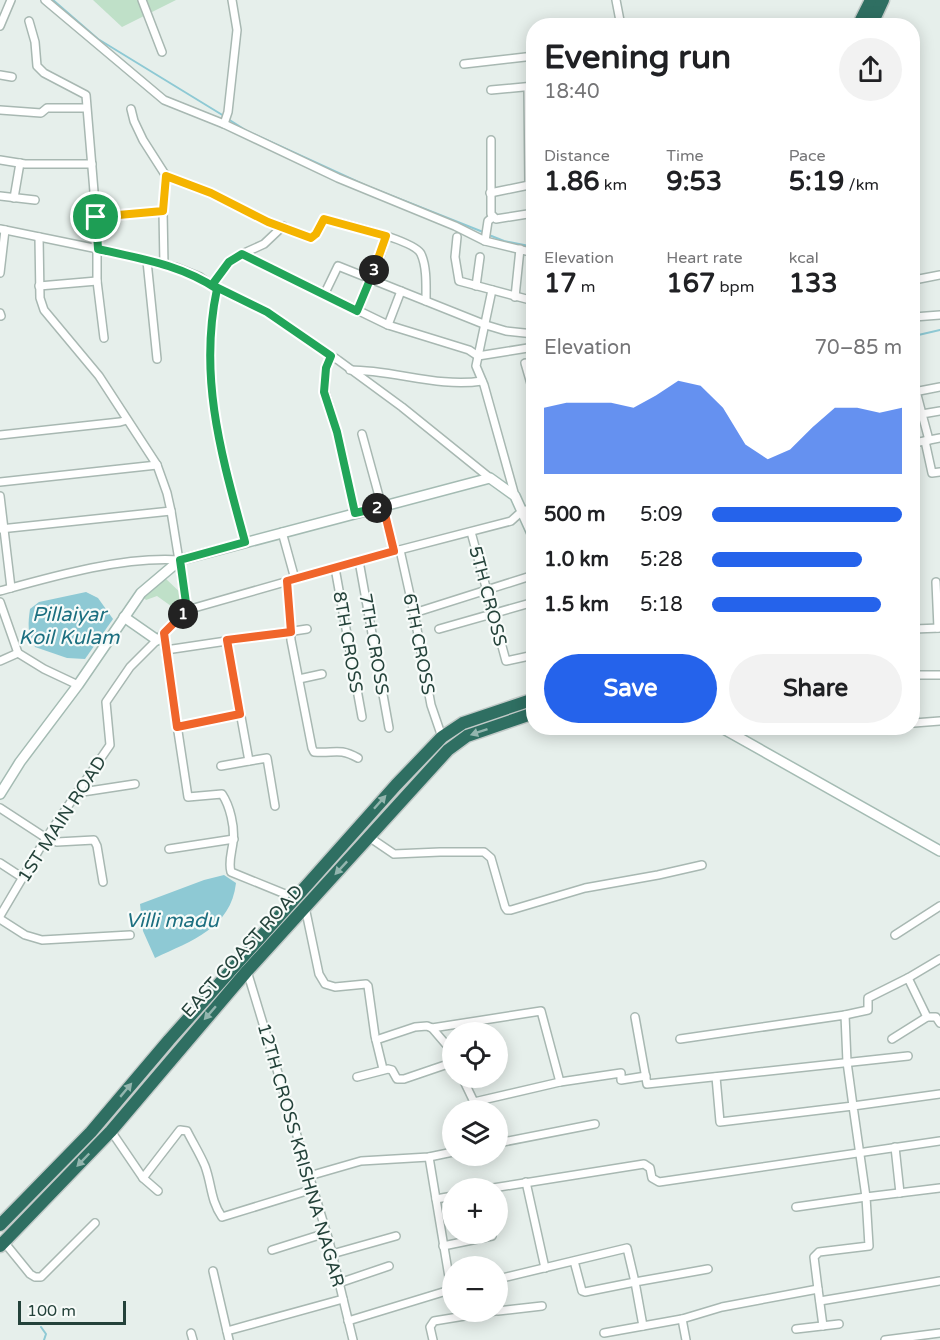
<!DOCTYPE html>
<html lang="en">
<head>
<meta charset="utf-8">
<style>
  :root { --surface:#fff; --page:#f2f2f2; --text:#202124; --muted:#757577; --accent:#2563eb }
  body { margin:0; font-family:"Varela Round",sans-serif; background:var(--page); color:var(--text); height:100vh; display:flex; flex-direction:column; font-size:22px; white-space:nowrap }
  * { box-sizing:border-box; margin:0 }
  p { font-size:20px; color:var(--muted) }
  .icon { flex:none; width:33px; height:33px; fill:none; stroke:currentColor; stroke-width:2; stroke-linecap:round; stroke-linejoin:round }
  .map { position:relative; flex:1; overflow:hidden }
  .panel { position:absolute; left:526px; top:18px; width:394px; height:717px; display:flex; flex-direction:column; background:var(--surface); border-radius:24px; box-shadow:0 3px 15px #0003 }
  .panel>* { flex:none }
  .controls { position:absolute; left:442px; top:1022px; display:grid; gap:12px }
  .controls a { display:grid; place-items:center; width:66px; height:66px; border-radius:50%; background:var(--surface); box-shadow:0 3px 15px #0003; font-size:30px }
  .scale { position:absolute; left:18px; bottom:15px; width:108px; box-sizing:border-box; padding-left:6px; border:3px solid #24423a; border-top:0; font-size:16px; line-height:21px; white-space:nowrap; color:#24423a; -webkit-text-stroke:4px #f7fbf9; paint-order:stroke }
  .pin { position:absolute; display:grid; place-items:center; width:51px; height:51px; color:#fff; margin:-26px; border:3px solid #fff; border-radius:50%; box-shadow:0 2px 6px #0007 }
  .km { position:absolute; width:30px; height:30px; margin:-15px; border-radius:50%; background:#222; color:#fff; font-size:16px; line-height:30px; text-align:center }
  .round { display:grid; place-items:center; flex:none; width:63px; height:63px; border-radius:32px; background:var(--page) }
  .overview { display:flex; align-items:center; justify-content:space-between; height:102px; padding:0 18px }
  h1 { font-size:33px; font-weight:700; line-height:45px }
  .metrics { display:grid; grid-template-columns:repeat(3,1fr); gap:9px; height:102px; padding:6px 18px }
  .metrics div { display:grid; align-content:center }
  .metrics b { font-size:26px; font-weight:700 }
  .metrics small { font-size:16px; font-weight:400 }
  .metrics p { font-size:16px }
  .chart { height:168px; padding:12px 18px }
  .chart p { display:flex; justify-content:space-between }
  .chart svg { width:100%; height:108px; margin-top:6px; fill:var(--accent); opacity:.7 }
  .cta { display:flex; gap:12px; margin-top:auto; padding:12px 18px }
  .cta a { flex:1; height:69px; border-radius:36px; background:var(--accent); color:#fff; font-size:24px; font-weight:700; line-height:69px; text-align:center }
  .cta a+a { background:var(--page); color:var(--text) }
  ul { padding:0 18px; list-style:none; font-size:20px }
  li { display:grid; grid-template-columns:96px 72px 1fr; align-items:center; height:45px }
  li i { height:15px; border-radius:8px; background:var(--accent) }
  .map>svg:first-child { display:block }
</style>
</head>
<body>
<div class="map">
<svg width="940" height="1340" viewBox="0 0 940 1340">
  <rect width="100%" height="100%" fill="#e6efeb"/>
  <g fill="#bfe0c8">
    <polygon points="93,0 176,0 122,27"/>
    <polygon points="165,578 185,597 184,603 171,606 157,596 146,600 144,598"/>
  </g>
  <g fill="#8ec9d4">
    <path d="M 86,592 L 98,598 L 113,619 L 85,659 L 67,658 L 35,647 C 27,633 28,624 30,609 L 39,602 Z"/>
    <path d="M 224,875 L 236,883 C 231,928 191,941 155,958 L 143,931 L 140,904 L 204,880 Z"/>
  </g>
  <g fill="none" stroke-linecap="round" stroke-linejoin="round">
    <g stroke="#8ec9d4" stroke-width="2">
      <polyline points="53,0 98,39 224,116"/>
      <polyline points="228,119 247,131 367,186 483,232"/>
      <polyline points="489,235 504,241 534,247"/>
      <polyline points="914,336 940,330"/>
      <polyline points="41,1327 46,1334 44,1340"/>
    </g>
    <g stroke="#a8b8b2" stroke-width="10">
      <g id="street">
        <polyline points="45,0 164,100 224,124 338,178 455,226 485,241 534,253"/>
        <polyline points="142,0 162,52"/>
        <polyline points="616,0 621,26"/>
        <polyline points="29,21 35,42 37,66 44,73 86,95 97,228 97,281 104,338"/>
        <polyline points="0,26 11,0"/>
        <polyline points="464,64 534,56"/>
        <polyline points="0,75 12,77"/>
        <polyline points="528,87 529,185"/>
        <polyline points="491,90 534,86"/>
        <polyline points="131,109 134,121 143,140 166,176 163,211 164,265"/>
        <polyline points="0,110 41,113 47,108 86,108"/>
        <polyline points="224,124 228,112 237,30 232,0"/>
        <polyline points="491,140 491,214 496,219 534,213"/>
        <polyline points="0,160 25,164 92,164"/>
        <path d="M 166,176 L 211,193 L 268,222 L 311,238 L 316,234 L 324,219 C 341,223 415,240 421,254 C 427,267 426,286 426,301"/>
        <polyline points="490,193 534,184"/>
        <polyline points="0,196 35,200"/>
        <polyline points="14,198 20,163"/>
        <polyline points="96,217 163,211"/>
        <polyline points="0,229 98,249 175,267 200,277 217,289 267,311 338,360 402,407 490,478"/>
        <polyline points="39,237 40,298 44,310 99,376 157,465 167,493 171,511 187,610"/>
        <polyline points="457,237 455,257 459,281 534,301"/>
        <polyline points="485,241 488,221 493,217"/>
        <polyline points="242,254 388,325 469,350 478,356 534,347"/>
        <polyline points="147,261 157,359"/>
        <polyline points="0,273 5,230"/>
        <polyline points="914,280 940,275"/>
        <polyline points="212,285 229,263 242,254 264,244 283,226"/>
        <polyline points="39,286 97,281"/>
        <polyline points="476,286 480,257"/>
        <path d="M 217,289 C 198,378 222,457 245,542"/>
        <polyline points="492,290 476,366 484,385 515,496"/>
        <polyline points="324,295 338,266 486,325 506,331 534,334"/>
        <polyline points="515,297 520,249"/>
        <polyline points="357,311 379,260 386,236"/>
        <polyline points="0,313 1,316"/>
        <polyline points="914,317 940,315"/>
        <polyline points="388,325 401,291"/>
        <polyline points="331,356 326,368 325,392 337,432 355,513"/>
        <polyline points="525,363 534,394"/>
        <path d="M 350,370 C 394,370 439,388 482,381"/>
        <polyline points="916,391 922,414"/>
        <polyline points="914,392 940,387"/>
        <polyline points="362,434 394,551"/>
        <polyline points="0,435 120,422 127,420"/>
        <polyline points="929,440 922,414 940,411"/>
        <polyline points="925,441 932,473 940,472"/>
        <polyline points="914,443 940,438"/>
        <polyline points="0,482 157,465"/>
        <polyline points="0,496 11,588"/>
        <polyline points="0,529 171,511"/>
        <polyline points="282,532 295,579"/>
        <polyline points="471,532 506,661 534,655"/>
        <polyline points="400,550 414,613 431,705 442,737"/>
        <polyline points="359,561 389,728"/>
        <polyline points="335,568 362,717"/>
        <path d="M 287,581 L 291,640 L 312,748 L 314,752 C 334,754 338,747 358,758"/>
        <polyline points="936,582 938,628"/>
        <path d="M 0,591 C 54,576 124,556 180,560"/>
        <polyline points="0,602 18,653 44,669 78,685"/>
        <polyline points="414,613 534,575"/>
        <polyline points="439,629 534,602"/>
        <polyline points="914,629 940,628"/>
        <path d="M 163,633 L 188,797 L 222,794 C 230,806 235,827 233,842 C 232,852 228,862 231,872 L 295,898"/>
        <polyline points="227,640 249,761 267,758 275,806"/>
        <polyline points="166,650 307,629"/>
        <polyline points="0,661 18,653"/>
        <polyline points="914,675 940,675"/>
        <polyline points="299,679 322,674"/>
        <polyline points="914,723 940,721"/>
        <polyline points="177,727 240,714"/>
        <polyline points="221,766 249,761"/>
        <polyline points="76,793 135,784"/>
        <polyline points="0,808 46,838 57,842 94,840 97,846 103,882"/>
        <polyline points="369,837 394,854 440,852 484,852 491,858 505,907 507,910 511,910 585,888 658,875 702,865"/>
        <polyline points="169,849 234,839"/>
        <polyline points="0,863 23,878"/>
        <polyline points="305,907 319,974 325,984 335,987 366,984 368,986 375,1036 383,1069"/>
        <polyline points="0,916 46,838 110,745 106,702 130,667 187,610 376,556 511,521 521,512 534,507"/>
        <polyline points="0,919 25,935 42,940 130,935"/>
        <polyline points="895,935 940,906"/>
        <polyline points="247,971 329,1241 353,1340"/>
        <polyline points="908,978 940,959"/>
        <polyline points="845,1015 868,1010 868,998 908,978 927,1017 936,1017 940,1023"/>
        <polyline points="635,1017 647,1084 908,1056"/>
        <polyline points="432,1028 541,1011 560,1082"/>
        <polyline points="680,1039 845,1015 847,1062 853,1106 720,1122 716,1077"/>
        <polyline points="892,1039 927,1017"/>
        <polyline points="357,1077 388,1069 392,1070 397,1079 404,1079 448,1064 451,1060 450,1049 432,1028 427,1026 415,1027 376,1040"/>
        <polyline points="462,1077 474,1102 560,1082 621,1073 621,1080 646,1076"/>
        <polyline points="111,1131 143,1178 158,1191"/>
        <polyline points="498,1143 595,1124"/>
        <polyline points="895,1147 900,1193"/>
        <polyline points="429,1157 451,1289"/>
        <polyline points="309,1176 361,1161 429,1157 453,1152"/>
        <path d="M 143,1178 L 180,1130 L 187,1131 C 193,1143 200,1154 205,1166 C 212,1185 210,1199 222,1217 L 313,1189"/>
        <polyline points="526,1182 545,1268"/>
        <polyline points="493,1188 644,1164 650,1168 652,1178 659,1182 940,1141"/>
        <polyline points="436,1199 453,1196"/>
        <polyline points="796,1207 866,1197 853,1106 940,1094"/>
        <polyline points="4,1242 30,1274 35,1277 41,1277 95,1223"/>
        <polyline points="443,1246 492,1236"/>
        <polyline points="272,1250 326,1233"/>
        <polyline points="332,1254 396,1236"/>
        <polyline points="213,1271 229,1340"/>
        <polyline points="498,1279 627,1248 635,1282 585,1292 582,1291 574,1261"/>
        <polyline points="339,1283 389,1266"/>
        <polyline points="818,1289 814,1257 819,1252 869,1246 866,1197 940,1188"/>
        <polyline points="820,1301 940,1281"/>
        <polyline points="498,1311 542,1306"/>
        <polyline points="348,1321 453,1289"/>
        <polyline points="643,1326 635,1282 708,1269"/>
        <polyline points="796,1329 839,1324"/>
        <polyline points="227,1331 343,1299"/>
        <polyline points="191,1333 193,1340"/>
        <polyline points="604,1333 682,1319"/>
        <polyline points="433,1340 430,1327 434,1321 495,1311"/>
        <polyline points="686,1340 682,1319 722,1307 818,1289 823,1326"/>
        <polyline points="885,1340 940,1333"/>
      </g>
    </g>
    <g stroke="#a4bbb3" stroke-width="12">
      <g id="secondary">
        <polyline points="124,617 157,640"/>
        <polyline points="722,728 940,851"/>
        <polyline points="0,794 20,762 78,685 141,593 180,560 490,478 515,496 534,538"/>
      </g>
    </g>
    <g stroke="#c2cac8" stroke-width="15">
      <g id="highway">
        <polyline points="858,26 871,0"/>
        <polyline points="871,26 883,0"/>
        <polyline points="0,1225 91,1132 169,1040 396,785 442,737 463,723 534,699"/>
        <polyline points="0,1246 111,1131 247,971 448,750 467,736 534,713"/>
      </g>
    </g>
    <use href="#street" stroke="#fff" stroke-width="7"/>
    <use href="#secondary" stroke="#fff" stroke-width="9"/>
    <use href="#highway" stroke="#2f6f62" stroke-width="12"/>
  </g>
  <defs><path id="oneway-solid" d="M-6-.8H1V-3.2L6.5 0L1 3.2V.8H-6Z" transform="scale(1.5)"/></defs>
  <g fill="#93b5ae">
    <use href="#oneway-solid" transform="translate(479 732) rotate(161)"/>
    <use href="#oneway-solid" transform="translate(380 802) rotate(-48)"/>
    <use href="#oneway-solid" transform="translate(341 868) rotate(133)"/>
    <use href="#oneway-solid" transform="translate(210 1013) rotate(131)"/>
    <use href="#oneway-solid" transform="translate(126 1090) rotate(-50)"/>
    <use href="#oneway-solid" transform="translate(83 1160) rotate(134)"/>
  </g>
  <g fill="none" stroke-linecap="round" stroke-linejoin="round">
    <g stroke="#fff" stroke-width="12">
      <path id="split-1" d="M 96,217 L 98,249 C 141,259 179,264 217,289 C 198,378 222,457 245,542 L 180,560 L 187,610 L 183,614"/>
    </g>
    <g stroke="#fff" stroke-width="12">
      <polyline id="split-2" points="183,614 164,633 177,727 240,714 227,640 291,632 287,581 394,551 383,506 377,508"/>
    </g>
    <g stroke="#fff" stroke-width="12">
      <polyline id="split-3" points="374,270 357,311 242,254 229,262 212,285 267,312 331,356 326,368 324,392 337,432 355,513 377,508"/>
    </g>
    <g stroke="#fff" stroke-width="12">
      <polyline id="split-4" points="96,217 163,211 166,176 211,193 268,222 311,238 316,234 324,219 386,236 374,270"/>
    </g>
    <use href="#split-1" stroke="#22a559" stroke-width="8"/>
    <use href="#split-2" stroke="#f0652b" stroke-width="8"/>
    <use href="#split-3" stroke="#22a559" stroke-width="8"/>
    <use href="#split-4" stroke="#f5b400" stroke-width="8"/>
  </g>
  <g text-anchor="middle" dominant-baseline="central" stroke-width="4.5" stroke-linejoin="round" paint-order="stroke">
    <g font-size="18" fill="#24423a" stroke="#f7fbf9">
      <text transform="translate(488 596) rotate(75)">5TH CROSS</text>
      <text transform="translate(348 642) rotate(80)">8TH CROSS</text>
      <text transform="translate(374 644) rotate(80)">7TH CROSS</text>
      <text transform="translate(419 644) rotate(79)">6TH CROSS</text>
      <text transform="translate(62 819) rotate(-57)">1ST MAIN ROAD</text>
      <text transform="translate(242 951) rotate(-48)">EAST COAST ROAD</text>
      <text transform="translate(301 1155) rotate(74)">12TH CROSS KRISHNA NAGAR</text>
    </g>
    <g font-size="20" font-style="italic" fill="#1c6f80" stroke="#f7fbf9">
      <text x="69" y="615">Pillaiyar<tspan x="69" dy="23">Koil Kulam</tspan></text>
      <text x="172" y="921">Villi madu</text>
    </g>
  </g>
</svg>
<div class="controls">
<a><svg class="icon" aria-label="locate" viewBox="0 0 24 24"><circle cx="12" cy="12" r="6"/><path d="M12 2v4M12 18v4M2 12h4M18 12h4"/></svg></a>
<a><svg class="icon" aria-label="layers" viewBox="0 0 24 24"><path d="M12 4l9 5-9 5-9-5zM3 14l9 5 9-5"/></svg></a>
<a>+</a>
<a>−</a>
</div>
<div class="scale">100 m</div>
<div class="pin" style="left:96px;top:217px;background:#1e9e55"><svg class="icon" aria-label="arrive" viewBox="0 0 24 24"><path d="M6 21V4h12l-3 4 3 4H6"/></svg></div>
<b class="km" style="left:183px;top:614px">1</b>
<b class="km" style="left:377px;top:508px">2</b>
<b class="km" style="left:374px;top:270px">3</b>
<section class="panel">
<div class="overview"><div><h1>Evening run</h1><p>18:40</p></div><a class="round"><svg class="icon" aria-label="share" viewBox="0 0 24 24"><path d="M12 15V3M7 8l5-5 5 5M5 13v7h14v-7"/></svg></a></div>
<div class="metrics">
<div><p>Distance</p><b>1.86<small> km</small></b></div>
<div><p>Time</p><b>9:53</b></div>
<div><p>Pace</p><b>5:19<small> /km</small></b></div>
</div>
<div class="metrics">
<div><p>Elevation</p><b>17<small> m</small></b></div>
<div><p>Heart rate</p><b>167<small> bpm</small></b></div>
<div><p>kcal</p><b>133</b></div>
</div>
<div class="chart"><p><span>Elevation</span>70–85 m</p>
<svg viewBox="0 0 160 44" preserveAspectRatio="none"><path d="M0 44V17L10 15L20 15L30 15L40 17L50 12L60 6L70 8L80 17L90 32L100 38L110 34L120 25L130 17L140 17L150 19L160 17V44z"/></svg>
</div>
<ul>
<li><b>500 m</b>5:09<i style="width:100%"></i></li>
<li><b>1.0 km</b>5:28<i style="width:79%"></i></li>
<li><b>1.5 km</b>5:18<i style="width:89%"></i></li>
</ul>
<div class="cta"><a>Save</a><a>Share</a></div>
</section>
</div>
</body>
</html>
